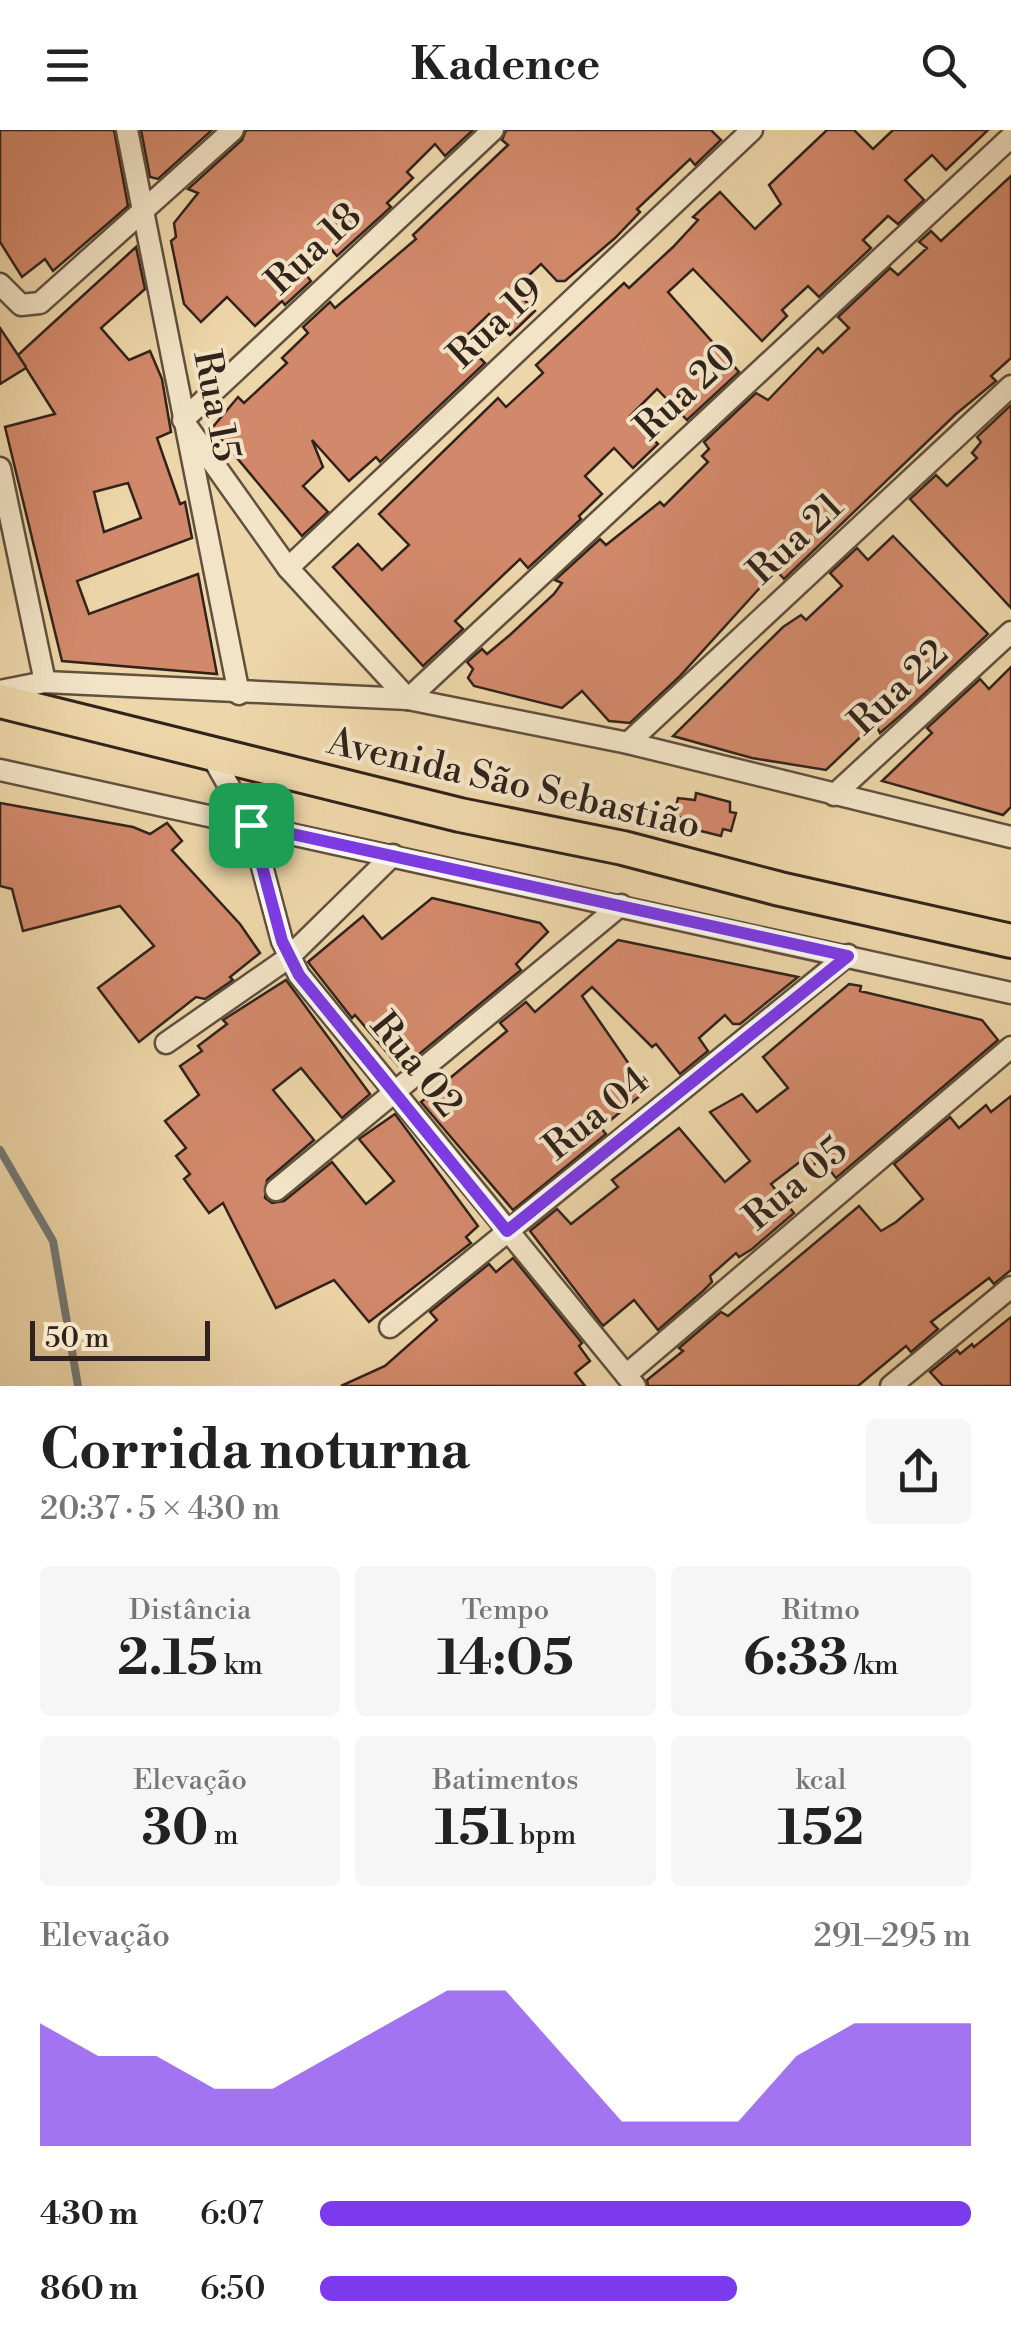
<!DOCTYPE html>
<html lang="pt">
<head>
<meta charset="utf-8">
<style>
  :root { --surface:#fff; --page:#f6f6f6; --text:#222; --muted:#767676; --accent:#7c3aed }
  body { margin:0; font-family:"Libre Bodoni",serif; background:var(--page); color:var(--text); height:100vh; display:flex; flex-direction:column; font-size:38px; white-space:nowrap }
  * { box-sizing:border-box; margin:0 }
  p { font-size:32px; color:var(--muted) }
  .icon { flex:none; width:55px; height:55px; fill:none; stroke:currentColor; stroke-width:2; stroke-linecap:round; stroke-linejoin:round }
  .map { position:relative; height:1256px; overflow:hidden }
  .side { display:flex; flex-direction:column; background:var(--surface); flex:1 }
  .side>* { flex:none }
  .scale { position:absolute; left:30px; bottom:25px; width:180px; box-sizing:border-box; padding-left:10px; border:5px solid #31231b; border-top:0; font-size:28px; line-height:35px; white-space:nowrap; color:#31231b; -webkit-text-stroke:8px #f3e4c7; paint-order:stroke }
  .pin { position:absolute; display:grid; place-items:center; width:85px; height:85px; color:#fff; margin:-42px; border-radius:20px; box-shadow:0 5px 15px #0006 }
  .round { display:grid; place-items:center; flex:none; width:105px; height:105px; border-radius:10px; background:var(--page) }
  .overview { display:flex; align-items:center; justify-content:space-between; height:170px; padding:0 40px }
  h1 { font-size:55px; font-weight:700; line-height:75px }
  .stats { display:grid; grid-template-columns:repeat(3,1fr); gap:15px; height:170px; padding:10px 40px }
  .stats div { display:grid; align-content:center; border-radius:10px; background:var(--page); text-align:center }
  .stats b { font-size:50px; font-weight:700 }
  .stats small { font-size:28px; font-weight:400 }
  .stats p { font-size:28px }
  .chart { height:280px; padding:20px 40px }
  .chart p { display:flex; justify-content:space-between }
  .chart svg { width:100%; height:180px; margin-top:10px; fill:var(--accent); opacity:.7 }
  ul { padding:0 40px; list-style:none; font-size:32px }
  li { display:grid; grid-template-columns:160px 120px 1fr; align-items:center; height:75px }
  li i { height:25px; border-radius:12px; background:var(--accent) }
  header { display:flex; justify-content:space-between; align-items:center; height:130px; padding:0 40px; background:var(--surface); font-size:45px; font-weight:700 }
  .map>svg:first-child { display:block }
</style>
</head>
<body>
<header><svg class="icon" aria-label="menu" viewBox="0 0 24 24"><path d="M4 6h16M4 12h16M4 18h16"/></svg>Kadence<svg class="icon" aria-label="search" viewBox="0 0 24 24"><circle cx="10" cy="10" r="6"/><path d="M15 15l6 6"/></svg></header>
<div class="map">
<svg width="1011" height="1256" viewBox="0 0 1011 1256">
  <rect width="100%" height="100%" fill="#edd6a9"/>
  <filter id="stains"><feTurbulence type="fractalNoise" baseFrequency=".002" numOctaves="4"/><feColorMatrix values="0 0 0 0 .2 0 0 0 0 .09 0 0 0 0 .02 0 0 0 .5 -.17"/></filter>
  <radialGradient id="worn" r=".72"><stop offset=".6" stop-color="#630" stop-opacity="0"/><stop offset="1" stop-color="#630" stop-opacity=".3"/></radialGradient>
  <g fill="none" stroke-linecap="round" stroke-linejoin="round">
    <polyline stroke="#747b77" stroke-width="8" points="0,1020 53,1111 78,1256"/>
  </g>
  <g fill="#d2896b" stroke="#31231b" stroke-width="2.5" fill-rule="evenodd">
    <polygon points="0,0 114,0 128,76 53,141 45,129 22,147 0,112"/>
    <polygon points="141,0 212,0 158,49 150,47"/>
    <polygon points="246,0 473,0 445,26 435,14 407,42 413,48 387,73 391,77 337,126 329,117 303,141 311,151 285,175 282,171 255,196 227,167 201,192 184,174 171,111 176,107 174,93 198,63 188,59 242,10"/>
    <polygon points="506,0 711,0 721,10 695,35 690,29 637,79 640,82 615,108 565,151 557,151 541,134 514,159 535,181 510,205 489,184 462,210 485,233 380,332 376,327 349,351 312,310 323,337 303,356 328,382 302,406 212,298 238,267 244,273 287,233 282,228 308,203 303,197 330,172 335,178 416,109 413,105 508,15 502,10"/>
    <polygon points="827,0 854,0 873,19 893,0 988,0 946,40 932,25 905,50 924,70 898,94 888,86 863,110 871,118 819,167 808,156 782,180 787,186 762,211 693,139 668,162 739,242 687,290 657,259 630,286 658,314 633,338 614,318 585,346 602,364 579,386 581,389 528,438 520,429 455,491 463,499 423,536 333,437 358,414 382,440 409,415 379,384 498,268 506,277 543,243 536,235 624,153 629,158 673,117 698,90 693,87 720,62 755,99 781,74 769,55"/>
    <polygon points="1011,46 1011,228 991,246 996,251 956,284 784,449 776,440 679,547 630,593 609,591 582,561 562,578 474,556 468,548 473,539 467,532 482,519 487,524 511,504 554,464 562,453 555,450 600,409 606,415 660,372 664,376 708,332 702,326 709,319 704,312 756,263 768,270 818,218 823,223 849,198 838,187 890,138 898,145 927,118 919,112 931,101 941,111"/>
    <path d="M 136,117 L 145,159 L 101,198 L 129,230 L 150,221 L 162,249 L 171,302 L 157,308 L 180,374 L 185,372 L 192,408 L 77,451 L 89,484 L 198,444 L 217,544 L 62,531 L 5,297 L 55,284 L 26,238 L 0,254 L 0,198 L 26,237 L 18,225 ZM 128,353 L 141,388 L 104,402 L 94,362 Z"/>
    <polygon points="1011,275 1011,478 910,369 936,345 947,356 977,328 972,323 981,312 977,307"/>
    <polygon points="893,406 988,504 908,579 880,603 875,593 826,640 752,628 673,606 783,497 801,485 806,490 842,456 830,443 857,418 868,430"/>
    <polygon points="1011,537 1011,677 1003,685 882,651 932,603 927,598 980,549 989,559"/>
    <polygon points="696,663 730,672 730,682 736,683 731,701 723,699 721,706 685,697 687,690 674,685 678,668 695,670"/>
    <polygon points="0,673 133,697 150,704 167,693 182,711 172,720 240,794 260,823 230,847 233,850 205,869 196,867 139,912 98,858 154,816 120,776 23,801 12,759 0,756"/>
    <polygon points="432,768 540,793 548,802 516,834 521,840 401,939 355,885 352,888 308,832 363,786 382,809"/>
    <polygon points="618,810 798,847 740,894 733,894 725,885 699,908 708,921 680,944 656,914 652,917 592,857 582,866 647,960 601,998 606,1004 513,1080 421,972 507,901 500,893 526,872 535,882"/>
    <polygon points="286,850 370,964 342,988 301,938 273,960 314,1010 267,1050 265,1068 272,1073 284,1071 332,1032 366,1074 394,1051 359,1009 395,984 478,1096 466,1107 471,1113 369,1192 334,1150 276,1178 223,1073 209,1083 184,1049 190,1044 176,1026 186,1018 165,991 199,965 180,936 202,921 198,916 227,894 223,890"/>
    <polygon points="849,854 861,856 860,861 982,890 998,910 836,1048 821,1029 807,1040 801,1031 771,1054 794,1083 752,1119 739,1127 736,1123 710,1146 712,1152 703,1161 658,1200 634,1170 603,1196 530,1101 557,1079 571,1094 618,1057 612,1050 679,998 725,1052 750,1031 710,982 742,964 757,982 788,958 763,927"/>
    <polygon points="1011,966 1011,1140 994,1154 989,1148 931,1192 938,1199 911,1222 906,1216 858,1256 648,1256 647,1250 683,1221 679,1218 721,1182 728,1186 859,1076 881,1101 896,1092 923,1069 894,1034 950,987 959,998 986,975 991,982"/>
    <polygon points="513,1128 582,1213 579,1216 590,1231 575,1243 585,1256 341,1256 385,1236 437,1190 430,1182 489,1134 496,1142"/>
    <polygon points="1011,1187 1011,1256 943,1256 930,1242 957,1220 960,1224 972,1214 974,1217"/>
  </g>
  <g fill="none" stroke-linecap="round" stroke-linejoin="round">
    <g stroke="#60503e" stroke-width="25">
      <g id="street">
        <polyline points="127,0 239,564"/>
        <polyline points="0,154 21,175 40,173 233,0"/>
        <polyline points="183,290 493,0"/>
        <polyline points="189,299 288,438 408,569"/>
        <polyline points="0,338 45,552"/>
        <polyline points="288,438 752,0"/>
        <polyline points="0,561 45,552 408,569 628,613 1011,707"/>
        <polyline points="408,569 1011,7"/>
        <polyline points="628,613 1011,256"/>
        <polyline points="210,623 251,695 282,811 299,845 635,1256"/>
        <polyline points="0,640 1011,863"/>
        <polyline points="834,665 1011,502"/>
        <polyline points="166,913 288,828 393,725"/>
        <polyline points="276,1060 621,775"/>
        <polyline points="390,1197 848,825"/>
        <polyline points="626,1245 1011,917"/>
        <polyline points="891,1256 1011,1157"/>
      </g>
    </g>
    <g stroke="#31231b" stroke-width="38">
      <polyline id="primary" points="0,571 460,685 623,718 780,759 1011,811"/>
    </g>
    <use href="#street" stroke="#f3e4c7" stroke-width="20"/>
    <use href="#primary" stroke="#edd6a9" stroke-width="32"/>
  </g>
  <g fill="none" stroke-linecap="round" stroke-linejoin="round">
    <g stroke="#fff" stroke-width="20">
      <polygon id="route" points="251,695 848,826 507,1101 299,845 282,811"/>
    </g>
    <use href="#route" stroke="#7c3aed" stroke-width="12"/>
  </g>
  <g text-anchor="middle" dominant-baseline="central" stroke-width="8" stroke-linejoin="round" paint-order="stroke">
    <g font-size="38" fill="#31231b" stroke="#f3e4c7">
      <text transform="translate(314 119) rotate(-43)">Rua 18</text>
      <text transform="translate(496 193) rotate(-43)">Rua 19</text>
      <text transform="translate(686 262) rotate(-43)">Rua 20</text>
      <text transform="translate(216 276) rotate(79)">Rua 15</text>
      <text transform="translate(796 409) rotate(-43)">Rua 21</text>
      <text transform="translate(899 558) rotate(-43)">Rua 22</text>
      <text transform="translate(514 654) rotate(13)">Avenida São Sebastião</text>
      <text transform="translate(416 935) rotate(51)">Rua 02</text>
      <text transform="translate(597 984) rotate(-39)">Rua 04</text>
      <text transform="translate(796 1054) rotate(-40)">Rua 05</text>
    </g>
  </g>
  <rect width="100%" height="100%" filter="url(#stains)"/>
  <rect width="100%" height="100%" fill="url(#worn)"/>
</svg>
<div class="scale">50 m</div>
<div class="pin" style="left:251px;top:695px;background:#1e9e55"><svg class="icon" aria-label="arrive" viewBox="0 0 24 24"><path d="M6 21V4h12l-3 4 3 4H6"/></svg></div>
</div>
<section class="side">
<div class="overview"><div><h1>Corrida noturna</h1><p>20:37 · 5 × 430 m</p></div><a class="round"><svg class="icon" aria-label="share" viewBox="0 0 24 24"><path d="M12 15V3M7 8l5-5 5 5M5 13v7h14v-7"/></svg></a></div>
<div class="stats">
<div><p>Distância</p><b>2.15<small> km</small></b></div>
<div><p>Tempo</p><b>14:05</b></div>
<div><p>Ritmo</p><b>6:33<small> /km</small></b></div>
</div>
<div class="stats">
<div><p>Elevação</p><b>30<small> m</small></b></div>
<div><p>Batimentos</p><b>151<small> bpm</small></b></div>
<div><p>kcal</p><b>152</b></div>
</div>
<div class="chart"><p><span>Elevação</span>291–295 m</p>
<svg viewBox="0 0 160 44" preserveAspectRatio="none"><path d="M0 44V14L10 22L20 22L30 30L40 30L50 22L60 14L70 6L80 6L90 22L100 38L110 38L120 38L130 22L140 14L150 14L160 14V44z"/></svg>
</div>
<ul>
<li><b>430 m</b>6:07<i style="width:100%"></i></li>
<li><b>860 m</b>6:50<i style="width:64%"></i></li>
</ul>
</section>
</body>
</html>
